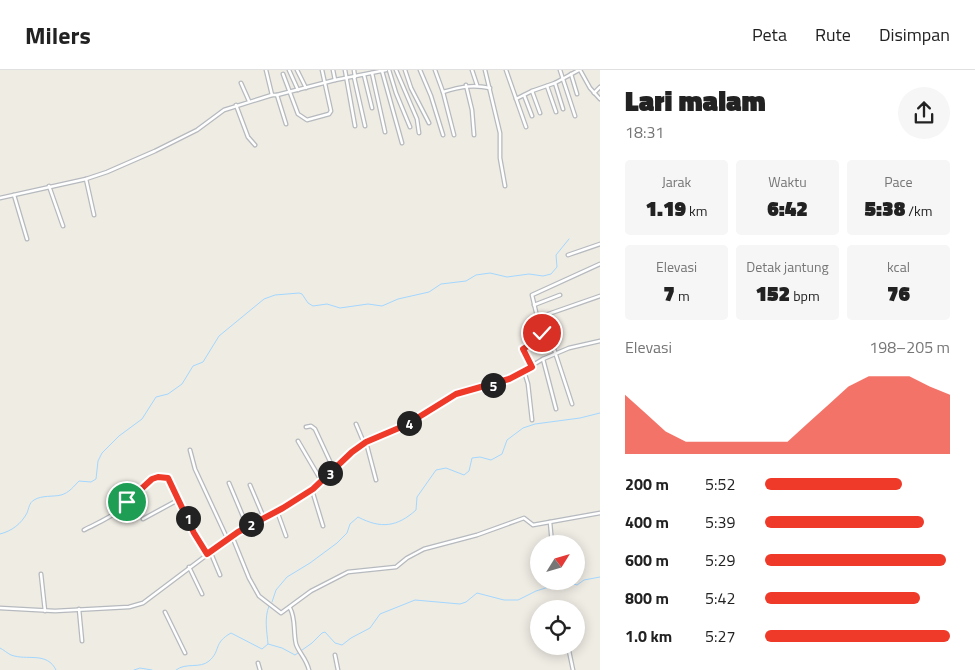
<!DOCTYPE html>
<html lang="id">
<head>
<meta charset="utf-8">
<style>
  :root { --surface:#fff; --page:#f6f6f6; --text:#222; --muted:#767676; --line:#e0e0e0; --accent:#ef3929 }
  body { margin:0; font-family:"Titillium Web",sans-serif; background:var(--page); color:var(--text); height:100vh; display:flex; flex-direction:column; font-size:19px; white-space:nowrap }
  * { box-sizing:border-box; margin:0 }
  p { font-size:16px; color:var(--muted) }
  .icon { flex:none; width:28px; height:28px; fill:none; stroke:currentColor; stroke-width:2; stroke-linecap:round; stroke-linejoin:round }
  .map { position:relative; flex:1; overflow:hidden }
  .sheet { display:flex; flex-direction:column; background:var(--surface); width:375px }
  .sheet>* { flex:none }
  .needle { width:32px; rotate:53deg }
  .buttons { position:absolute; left:530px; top:465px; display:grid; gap:10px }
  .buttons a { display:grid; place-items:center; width:55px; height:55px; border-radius:50%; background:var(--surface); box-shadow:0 2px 12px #0003; font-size:25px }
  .pin { position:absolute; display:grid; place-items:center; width:42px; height:42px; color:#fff; margin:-21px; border:2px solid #fff; border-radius:50%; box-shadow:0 1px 5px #0007 }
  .km { position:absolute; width:25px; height:25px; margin:-12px; border-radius:50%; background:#222; color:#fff; font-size:14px; line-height:25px; text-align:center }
  .round { display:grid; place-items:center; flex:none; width:52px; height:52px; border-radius:26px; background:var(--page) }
  .head { display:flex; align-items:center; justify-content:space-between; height:85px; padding:0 25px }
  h1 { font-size:28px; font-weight:800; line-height:38px }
  .stats { display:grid; grid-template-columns:repeat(3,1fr); gap:8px; height:85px; padding:5px 25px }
  .stats div { display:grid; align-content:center; border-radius:5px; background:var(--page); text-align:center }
  .stats b { font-size:21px; font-weight:800 }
  .stats small { font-size:14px; font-weight:400 }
  .stats p { font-size:14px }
  .chart { height:140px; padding:10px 25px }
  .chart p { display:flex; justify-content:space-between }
  .chart svg { width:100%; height:90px; margin-top:5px; fill:var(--accent); opacity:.7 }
  ul { padding:0 25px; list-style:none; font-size:16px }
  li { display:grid; grid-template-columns:80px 60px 1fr; align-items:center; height:38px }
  li i { height:12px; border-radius:6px; background:var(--accent) }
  header { display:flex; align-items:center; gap:30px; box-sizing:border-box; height:70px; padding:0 25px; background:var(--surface); border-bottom:1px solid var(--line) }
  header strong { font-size:24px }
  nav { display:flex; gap:28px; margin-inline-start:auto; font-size:18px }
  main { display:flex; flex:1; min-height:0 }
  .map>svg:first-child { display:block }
</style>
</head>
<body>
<header>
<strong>Milers</strong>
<nav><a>Peta</a><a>Rute</a><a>Disimpan</a></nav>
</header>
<main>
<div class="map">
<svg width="600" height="600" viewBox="0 0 600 600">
  <rect width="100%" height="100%" fill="#efece4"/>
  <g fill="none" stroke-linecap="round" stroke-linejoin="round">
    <g stroke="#a3d7ff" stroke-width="1">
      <path d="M 0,464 C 12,461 21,454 27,443 C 29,438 29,433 34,430 C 42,425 53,427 61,425 C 69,423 74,416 79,411 L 91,412 L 96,409 L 98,391 L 102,383 L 119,366 L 142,349 L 156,327 L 168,324 L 182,314 L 193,296 L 203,292 L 219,266 L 264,229 L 275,225 L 299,223 L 302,224 L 308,233 L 313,236 L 327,234 L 340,238 L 368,234 L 382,236 L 398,229 L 429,222 L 441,214 L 466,211 L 476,205 L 490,203 L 507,207 L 529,204 L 543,206 L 551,204 L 557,197 L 556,185 L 569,169"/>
      <polyline points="564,511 577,515 584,510 600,507"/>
      <path d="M 272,532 L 276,520 L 287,507 L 310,493 L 337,473 L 347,463 L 350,454 L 358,447 C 381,459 397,457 416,440 L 417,427 L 436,400 L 446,398 L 464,405 L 469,401 L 472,388 L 480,387 L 491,390 L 502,384 L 507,370 L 523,358 L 535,354 L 580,348 L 600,343"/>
      <polyline points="268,574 282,578 295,585 312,573 322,563 325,562 335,573 342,575 351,568 370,558 380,544 415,530 460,534 466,532 477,523 504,530 518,530 536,521 552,516 561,511"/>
      <path d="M 0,578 C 4,580 7,583 11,585 C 27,591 47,581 56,600"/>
      <polyline points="134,600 140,598 152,600"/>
      <path d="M 176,600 C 186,592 200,599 209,591 C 221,581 213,573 231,563 L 262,579 L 268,574 C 267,562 264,548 269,536"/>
    </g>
    <g stroke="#b6babe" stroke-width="5">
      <g id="minor">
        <polyline points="266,0 272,25"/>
        <polyline points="289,0 298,20"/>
        <polyline points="297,0 306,18"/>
        <polyline points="333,0 335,10"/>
        <polyline points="345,0 355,56"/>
        <polyline points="354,0 355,7"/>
        <polyline points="389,0 396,23 410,57"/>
        <polyline points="396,0 417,49 419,63"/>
        <polyline points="405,0 411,18 429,53"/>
        <polyline points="420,0 431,26 443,65"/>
        <polyline points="435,0 443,22 454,65"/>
        <polyline points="472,0 477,15"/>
        <polyline points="485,0 500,63 500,88 505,116"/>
        <polyline points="506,0 526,57"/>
        <polyline points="560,0 575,46"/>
        <polyline points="580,0 590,18 600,29"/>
        <polyline points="382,1 402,73"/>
        <polyline points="372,3 385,62"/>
        <polyline points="283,4 298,44 307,50 329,44 331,41 322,0"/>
        <polyline points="571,4 577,24"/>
        <polyline points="364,5 372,38"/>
        <polyline points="354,7 365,56"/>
        <polyline points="241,13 249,31"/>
        <polyline points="555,13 563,39"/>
        <polyline points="466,15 472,40 474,65"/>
        <polyline points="547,16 556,42"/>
        <polyline points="532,21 540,43"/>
        <path d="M 443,22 C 460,17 472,14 490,18"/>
        <polyline points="594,23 600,17"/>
        <polyline points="277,25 286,54"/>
        <polyline points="524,25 532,46"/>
        <polyline points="516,29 532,21 555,13 579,0"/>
        <polyline points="236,35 248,67 255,75"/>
        <polyline points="86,109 94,145"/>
        <polyline points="49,116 63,156"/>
        <polyline points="14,125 27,169"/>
        <polyline points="0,128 86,109 107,102 155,81 197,60 224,40 272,25 277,25 335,10 386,0"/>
        <polyline points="568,185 600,174"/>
        <polyline points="534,235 560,225"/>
        <polyline points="537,248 600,226"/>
        <polyline points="543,289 556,339"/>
        <polyline points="531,297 523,279 544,266"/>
        <polyline points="524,301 528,314 532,350"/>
        <polyline points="572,334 554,279 540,259 532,225 600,194"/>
        <polyline points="356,354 364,373"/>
        <polyline points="306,357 311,356 315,359 334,400"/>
        <polyline points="298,371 322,412"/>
        <polyline points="366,372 376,410"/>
        <polyline points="190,380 195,399 227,468"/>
        <polyline points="229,413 247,456"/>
        <polyline points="250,415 264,448"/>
        <polyline points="312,420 323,456"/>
        <polyline points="277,441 286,466"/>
        <polyline points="143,449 178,430"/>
        <polyline points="550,452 552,474"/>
        <path d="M 84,460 C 95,454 108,449 118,441 C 135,429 143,405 168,409 L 194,463 L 207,484"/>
        <polyline points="232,466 249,508 259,526 281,543 311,521 348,502 396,497 407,488 424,479 477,465 524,448 533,455 600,443"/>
        <polyline points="210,481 220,505"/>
        <polyline points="189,497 202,524"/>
        <polyline points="41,504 45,541"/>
        <polyline points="0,538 55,541 129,537 143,533 232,466 252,454 283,438 313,419 352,382 364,373 406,355 456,324 509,309 543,289 569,278 600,271"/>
        <path d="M 290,538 C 296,549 293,561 296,574 C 299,583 306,588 309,600"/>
        <polyline points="79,539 82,571"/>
        <polyline points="165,542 185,583"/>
        <polyline points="568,576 573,600"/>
        <polyline points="335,585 338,600"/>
        <polyline points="258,593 260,600"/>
      </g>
    </g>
    <use href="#minor" stroke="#fff" stroke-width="2.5"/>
  </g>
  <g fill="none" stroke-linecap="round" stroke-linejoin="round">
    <g stroke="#fff" stroke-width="10">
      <polyline id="route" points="127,432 152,409 158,407 168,408 194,463 207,484 238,462 283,438 313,419 352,382 366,372 406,355 456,324 509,309 532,297 523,279 544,266 542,263"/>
    </g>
    <use href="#route" stroke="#ef3929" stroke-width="6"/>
  </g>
</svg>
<div class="buttons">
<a><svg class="needle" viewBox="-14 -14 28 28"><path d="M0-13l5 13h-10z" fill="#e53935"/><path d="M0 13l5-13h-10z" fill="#767676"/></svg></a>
<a><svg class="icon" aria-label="locate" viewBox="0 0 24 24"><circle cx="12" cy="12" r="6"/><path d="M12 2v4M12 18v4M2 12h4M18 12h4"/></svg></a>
</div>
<div class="pin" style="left:127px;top:432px;background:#1e9e55"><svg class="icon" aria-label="arrive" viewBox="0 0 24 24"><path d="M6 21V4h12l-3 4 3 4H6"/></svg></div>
<div class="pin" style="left:542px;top:263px;background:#d93025"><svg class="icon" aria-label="check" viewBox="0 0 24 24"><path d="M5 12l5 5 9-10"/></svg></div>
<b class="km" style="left:188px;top:448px">1</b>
<b class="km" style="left:251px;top:454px">2</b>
<b class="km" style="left:330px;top:403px">3</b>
<b class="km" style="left:409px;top:353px">4</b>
<b class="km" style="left:493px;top:315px">5</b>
</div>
<section class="sheet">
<div class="head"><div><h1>Lari malam</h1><p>18:31</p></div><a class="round"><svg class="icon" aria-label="share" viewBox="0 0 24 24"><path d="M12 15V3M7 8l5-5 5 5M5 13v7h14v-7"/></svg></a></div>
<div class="stats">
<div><p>Jarak</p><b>1.19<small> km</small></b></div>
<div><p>Waktu</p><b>6:42</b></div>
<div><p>Pace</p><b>5:38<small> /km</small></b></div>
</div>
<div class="stats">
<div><p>Elevasi</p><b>7<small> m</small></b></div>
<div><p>Detak jantung</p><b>152<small> bpm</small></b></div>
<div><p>kcal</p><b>76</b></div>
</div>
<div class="chart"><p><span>Elevasi</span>198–205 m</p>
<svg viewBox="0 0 160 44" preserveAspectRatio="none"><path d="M0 44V15L10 24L20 33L30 38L40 38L50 38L60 38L70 38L80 38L90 29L100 20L110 11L120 6L130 6L140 6L150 11L160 15V44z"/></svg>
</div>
<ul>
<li><b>200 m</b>5:52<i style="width:74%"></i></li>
<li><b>400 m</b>5:39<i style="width:86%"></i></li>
<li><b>600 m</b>5:29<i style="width:98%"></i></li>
<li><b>800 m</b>5:42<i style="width:84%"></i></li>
<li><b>1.0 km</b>5:27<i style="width:100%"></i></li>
</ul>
</section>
</main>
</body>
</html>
